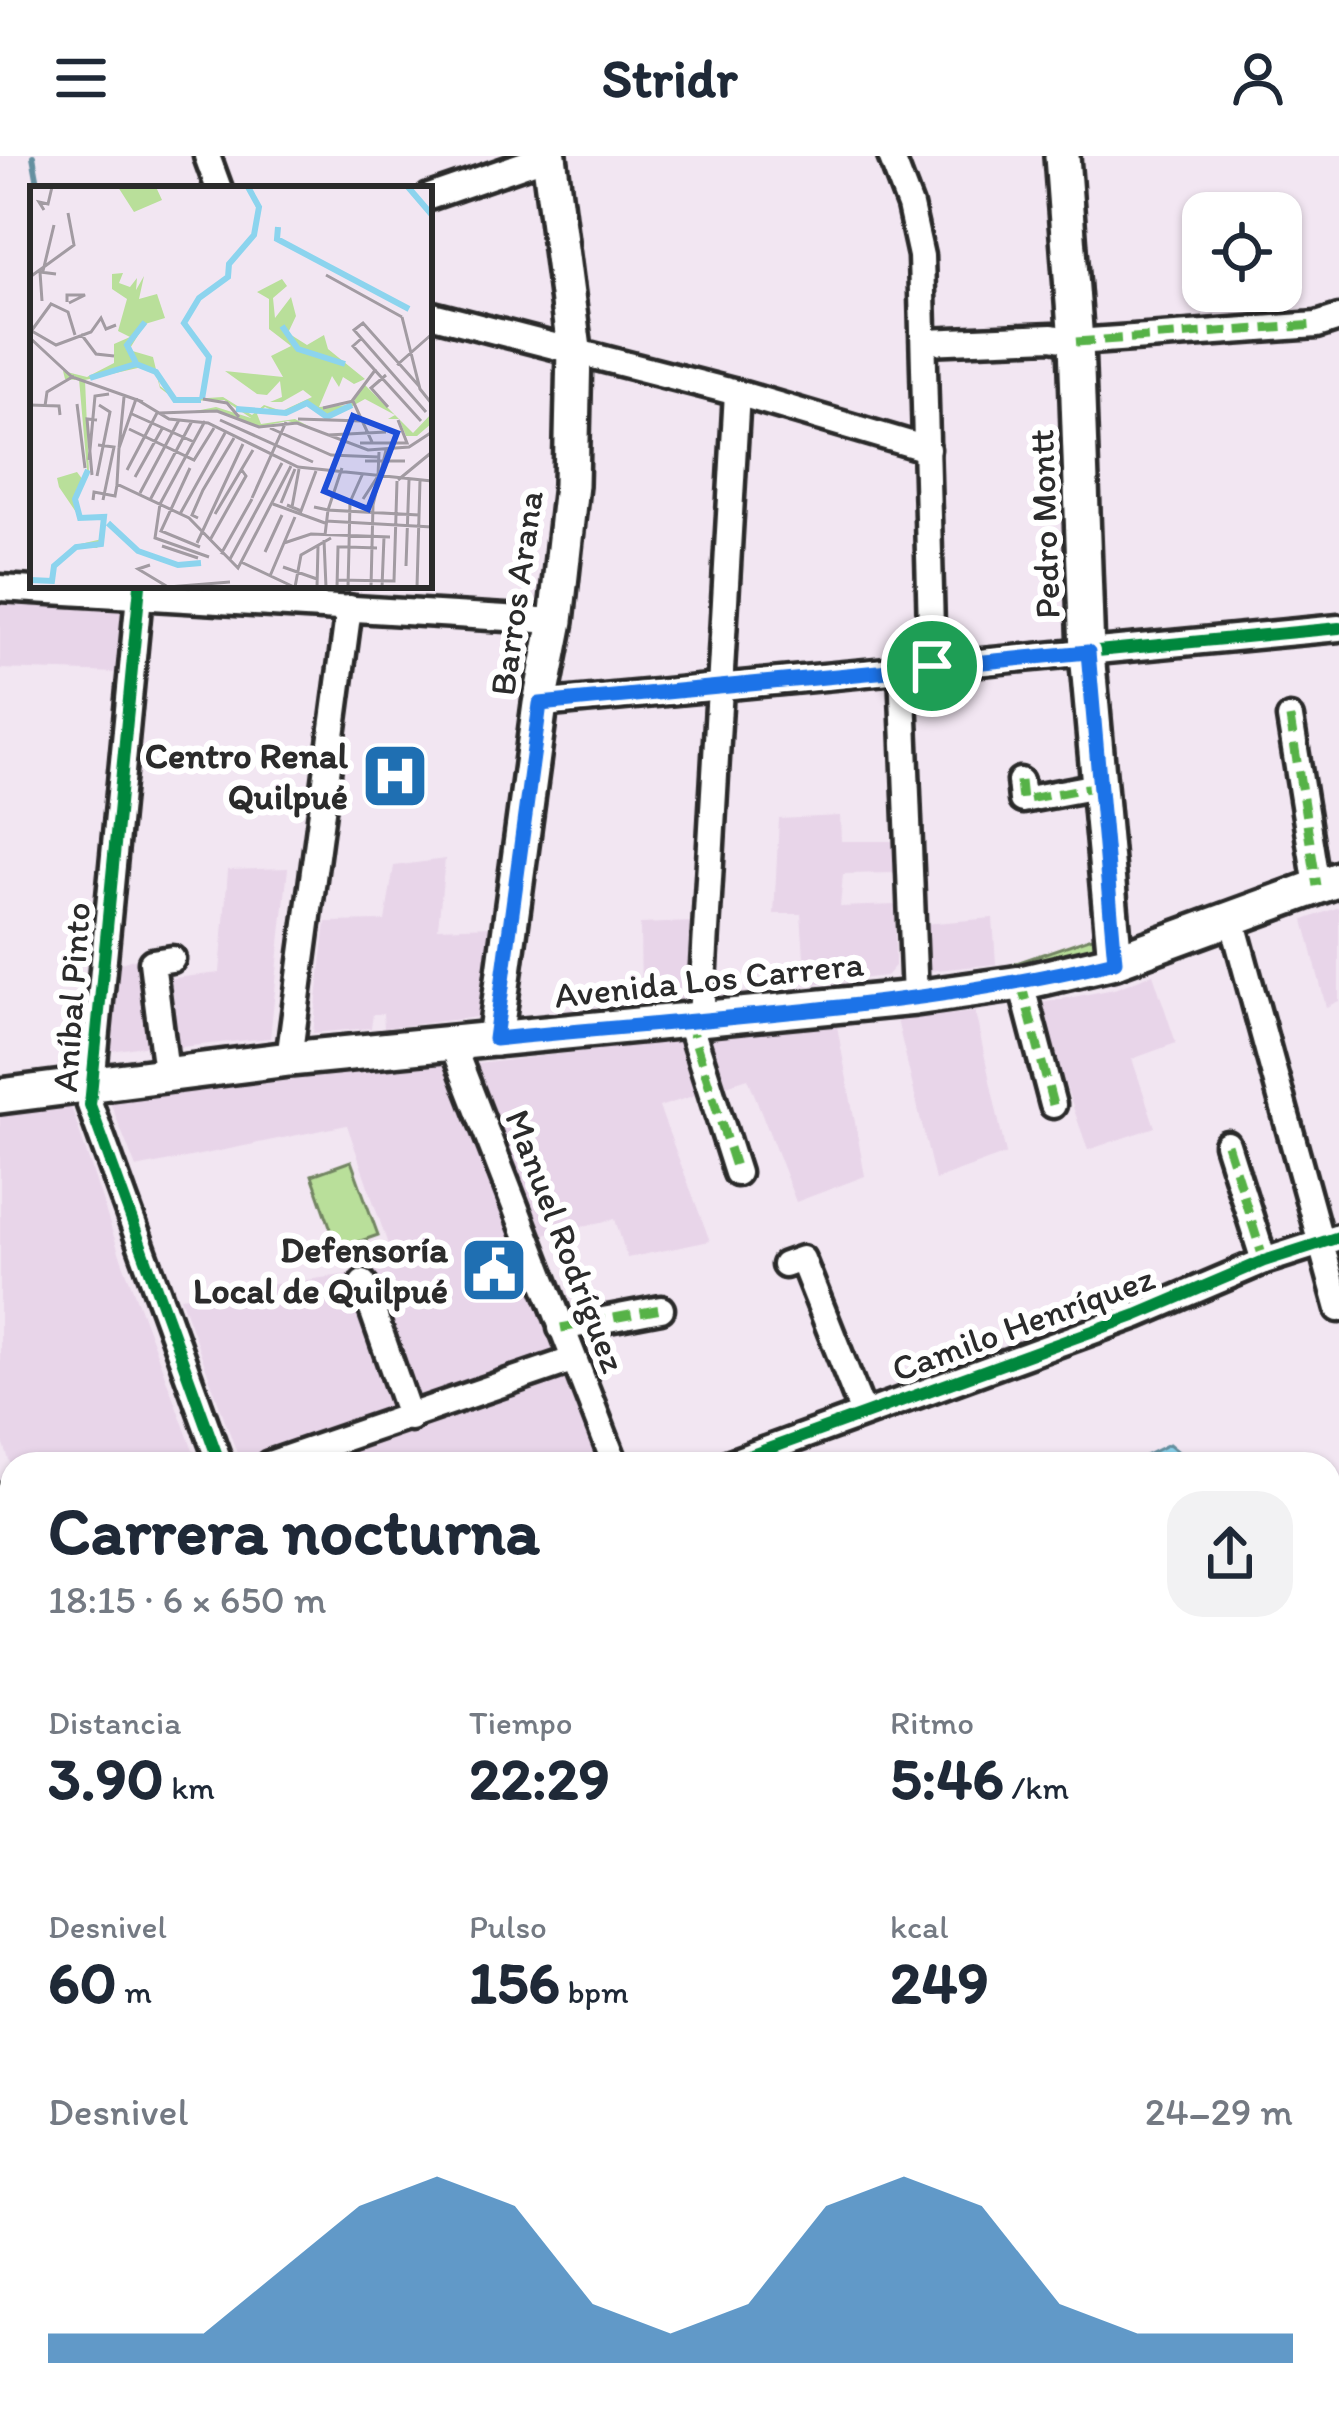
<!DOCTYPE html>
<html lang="es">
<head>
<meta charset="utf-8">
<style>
  :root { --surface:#fff; --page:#f2f2f3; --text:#1f2937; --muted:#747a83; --accent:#1f6fb2 }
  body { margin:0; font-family:Itim,sans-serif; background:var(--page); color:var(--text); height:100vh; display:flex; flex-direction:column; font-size:45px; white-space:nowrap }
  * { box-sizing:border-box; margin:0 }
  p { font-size:39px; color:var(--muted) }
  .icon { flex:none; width:66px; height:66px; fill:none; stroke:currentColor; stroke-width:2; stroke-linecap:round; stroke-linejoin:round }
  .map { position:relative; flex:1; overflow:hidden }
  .panel { position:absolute; left:0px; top:1296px; width:1341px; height:975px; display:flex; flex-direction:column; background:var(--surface); border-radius:36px 36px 0 0; box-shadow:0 3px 9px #0004 }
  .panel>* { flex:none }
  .buttons { position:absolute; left:1182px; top:36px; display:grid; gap:24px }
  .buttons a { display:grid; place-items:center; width:120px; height:120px; border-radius:24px; background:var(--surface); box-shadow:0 3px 9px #0004; font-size:60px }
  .pin { position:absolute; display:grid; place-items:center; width:102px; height:102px; color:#fff; margin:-51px; border:6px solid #fff; border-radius:50%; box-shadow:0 3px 12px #0007 }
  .round { display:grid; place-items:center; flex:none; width:126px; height:126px; border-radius:36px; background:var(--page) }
  .headline { display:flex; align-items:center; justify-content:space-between; height:204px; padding:0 48px }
  h1 { font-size:66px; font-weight:700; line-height:90px }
  .metrics { display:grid; grid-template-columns:repeat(3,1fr); gap:18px; height:204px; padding:12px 48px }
  .metrics div { display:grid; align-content:center }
  .metrics b { font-size:60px; font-weight:700 }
  .metrics small { font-size:33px; font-weight:400 }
  .metrics p { font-size:33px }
  .chart { height:336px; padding:24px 48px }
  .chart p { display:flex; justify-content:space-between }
  .chart svg { width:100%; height:216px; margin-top:12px; fill:var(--accent); opacity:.7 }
  header { display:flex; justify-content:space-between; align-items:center; height:156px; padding:0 48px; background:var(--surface); font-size:54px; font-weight:700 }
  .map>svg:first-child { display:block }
</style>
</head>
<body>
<header><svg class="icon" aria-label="menu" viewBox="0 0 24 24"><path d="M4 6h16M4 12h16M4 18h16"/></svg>Stridr<svg class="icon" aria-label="person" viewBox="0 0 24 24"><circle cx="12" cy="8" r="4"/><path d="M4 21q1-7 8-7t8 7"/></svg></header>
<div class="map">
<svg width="1339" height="2270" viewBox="0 0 1339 2270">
  <rect width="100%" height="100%" fill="#f2e6f2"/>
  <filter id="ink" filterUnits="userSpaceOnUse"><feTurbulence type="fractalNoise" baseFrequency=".00833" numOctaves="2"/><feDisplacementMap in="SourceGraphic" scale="24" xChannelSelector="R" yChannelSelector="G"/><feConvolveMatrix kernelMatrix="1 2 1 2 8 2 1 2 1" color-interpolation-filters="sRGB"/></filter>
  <g filter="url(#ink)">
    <g fill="#e8d5e9">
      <polygon points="0,446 119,452 124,459 118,517 0,513"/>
      <polygon points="840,660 841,685 895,685 896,717 843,718 840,751 895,749 895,810 886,820 806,829 801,758 774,758 779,663"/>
      <polygon points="445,703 438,772 492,770 485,851 478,861 384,872 383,858 373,858 371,872 313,877 326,766 385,765 394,710"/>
      <polygon points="288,712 270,882 171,892 164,823 220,817 228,714"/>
      <polygon points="1339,751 1339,845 1326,851 1304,764"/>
      <polygon points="993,762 996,808 927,815 922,811 923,768"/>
      <polygon points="692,766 692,833 680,843 641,847 640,768"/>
      <polygon points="140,801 149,889 105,896 111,810"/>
      <polygon points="1153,818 1176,887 1132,903 1155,971 1088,994 1037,848 1114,833"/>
      <polygon points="975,856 1006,998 935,1024 897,864"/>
      <polygon points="837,870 865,1020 796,1046 748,922 659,951 710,1085 627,1102 615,1063 543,1079 477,908 746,876"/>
      <polygon points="441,909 447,913 602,1308 241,1308 180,1141 396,1112 347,969 136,1012 110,946 114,942"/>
      <polygon points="70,947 119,1096 198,1308 12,1308 12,1313 0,1277 0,958"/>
      <polygon points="0,1420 12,1428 12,1731 0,1735"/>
      <polygon points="12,1962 12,2047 0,2054 0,1965"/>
    </g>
    <g fill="#b9df9a" stroke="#728562" stroke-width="3">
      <polygon points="1095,780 1096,796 999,813"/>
      <polygon points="351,1005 378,1079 338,1093 312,1019"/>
    </g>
    <polygon fill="#8cd4ee" stroke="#6590a0" stroke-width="3" points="1169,1288 1180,1297 1183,1308 1142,1308 1141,1302"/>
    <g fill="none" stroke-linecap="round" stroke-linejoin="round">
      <polyline stroke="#6590a0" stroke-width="6" points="33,0 39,33"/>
      <g stroke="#2b2b2b" stroke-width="33">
        <g id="minor">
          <polyline points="207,0 219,33"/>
          <polyline points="891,0 910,50 921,100 932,510"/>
          <polyline points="429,41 548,0"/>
          <polyline points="429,158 737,237 927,293"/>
          <polyline points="925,186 1052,181 1076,186 1317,169 1339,162"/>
          <polyline points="140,429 90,949 220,1308"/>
          <polyline points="0,432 556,465"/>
          <polyline points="902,512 915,842"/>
          <polyline points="540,548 1339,472"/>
          <polyline points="1290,562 1317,730"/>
          <polyline points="1020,625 1022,644 1098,630"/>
          <polyline points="1232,763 1339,1153"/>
          <polyline points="1021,827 1053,949"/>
          <polyline points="701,862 737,237"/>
          <polyline points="688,863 737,1017"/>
          <polyline points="452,888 615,1308"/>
          <polyline points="289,903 349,452"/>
          <polyline points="166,916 152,806 172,803"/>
          <polyline points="1227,988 1264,1105"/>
          <polyline points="785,1109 802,1103 863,1257"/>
          <polyline points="363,1127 410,1262"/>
          <polyline points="561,1172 661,1153"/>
          <polyline points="269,1308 572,1204"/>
          <polyline points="727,1308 1137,1159 1264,1105 1339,1081"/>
          <polyline points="0,1341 12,1379"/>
          <polyline points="0,1401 12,1397"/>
          <polyline points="1329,1410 1339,1409"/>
          <polyline points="1329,1473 1339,1472"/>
          <polyline points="1329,1718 1339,1714"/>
          <polyline points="0,1754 12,1749"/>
          <polyline points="1329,1786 1339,1796"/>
          <polyline points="0,1799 12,1794"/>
          <polyline points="0,1949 12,1946"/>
          <polyline points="1329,2074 1339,2086"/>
          <polyline points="1329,2115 1339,2111"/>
          <polyline points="1329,2201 1339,2213"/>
          <polyline points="0,2202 12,2221"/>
          <polyline points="1339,2234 1336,2237 1339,2241"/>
          <polyline points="36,2259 43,2270"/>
          <polyline points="1077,2259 1089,2270"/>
          <polyline points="85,2270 103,2259"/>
        </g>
      </g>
      <g stroke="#2b2b2b" stroke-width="42">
        <g id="major">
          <polyline points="1062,0 1076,186 1087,497 1115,805"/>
          <polyline points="495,883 540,548 556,465 571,329 574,193 549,0"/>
          <polyline points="0,940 289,903 915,842 1021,827 1115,805 1339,723"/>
        </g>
      </g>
      <use href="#minor" stroke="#fff" stroke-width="24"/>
      <use href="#major" stroke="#fff" stroke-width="33"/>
      <g stroke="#2b2b2b" stroke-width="10">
        <g id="rail">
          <polyline points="1329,1449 1339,1448"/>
          <polyline points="0,1854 12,1848"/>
        </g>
      </g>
      <use href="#rail" stroke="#fff" stroke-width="6" stroke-dasharray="18" stroke-linecap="butt"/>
      <g stroke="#56b246" stroke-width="9" stroke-dasharray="18 9" stroke-linecap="butt">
        <polyline points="1076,186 1317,169"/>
        <polyline points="1290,562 1317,730"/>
        <polyline points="1020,625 1022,644 1098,630"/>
        <polyline points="1021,827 1053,949"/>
        <polyline points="688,863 737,1017"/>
        <polyline points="1227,988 1264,1105"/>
        <polyline points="561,1172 661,1153"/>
        <polyline points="1329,1473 1339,1472"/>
        <polyline points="1329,2201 1339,2213"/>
        <polyline points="1339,2234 1336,2237 1339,2241"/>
        <polyline points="85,2270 103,2259"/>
      </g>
      <g stroke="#fff" stroke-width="20">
        <g id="cycleway">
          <polyline points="140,429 90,949 220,1308"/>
          <polyline points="540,548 1339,472"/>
          <polyline points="727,1308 1137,1159 1264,1105 1339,1081"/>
        </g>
      </g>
      <use href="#cycleway" stroke="#00873e" stroke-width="12"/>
    </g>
  </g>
  <g fill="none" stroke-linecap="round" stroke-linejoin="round" filter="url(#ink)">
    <g stroke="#fff" stroke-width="24">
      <path id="route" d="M 1088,496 L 1115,805 C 914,854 701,862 495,883 L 540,548 Z"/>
    </g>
    <use href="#route" stroke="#1a73e8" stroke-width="15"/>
  </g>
  <defs>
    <g id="hospital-square" transform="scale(3.45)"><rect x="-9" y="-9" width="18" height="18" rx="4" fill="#1f6fb2" stroke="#fff"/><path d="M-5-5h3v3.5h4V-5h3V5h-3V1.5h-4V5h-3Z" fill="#fff"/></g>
    <g id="civic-square" transform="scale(3.45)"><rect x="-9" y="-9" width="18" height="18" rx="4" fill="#1f6fb2" stroke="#fff"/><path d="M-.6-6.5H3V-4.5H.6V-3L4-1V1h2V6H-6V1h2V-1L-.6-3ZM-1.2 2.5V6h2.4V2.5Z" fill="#fff"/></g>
  </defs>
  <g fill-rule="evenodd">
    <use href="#hospital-square" x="395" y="620"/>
    <use href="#civic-square" x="494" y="1114"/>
  </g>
  <g text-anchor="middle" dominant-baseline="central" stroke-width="12" stroke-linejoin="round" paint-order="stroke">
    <g font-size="36" fill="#2b2b2b" stroke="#fff">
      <text transform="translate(1044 368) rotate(-92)">Pedro Montt</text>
      <text transform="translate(516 437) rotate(-82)">Barros Arana</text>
      <text transform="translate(709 823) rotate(-6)">Avenida Los Carrera</text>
      <text transform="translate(71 841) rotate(-86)">Aníbal Pinto</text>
      <text transform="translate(566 1085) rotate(69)">Manuel Rodríguez</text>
      <text transform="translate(1023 1167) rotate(-20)">Camilo Henríquez</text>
    </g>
    <g font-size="36" font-weight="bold" fill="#2b2b2b" stroke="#fff" text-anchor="end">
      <text x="348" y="599">Centro Renal<tspan x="348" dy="41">Quilpué</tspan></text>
      <text x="448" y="1093">Defensoría<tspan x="448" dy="41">Local de Quilpué</tspan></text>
    </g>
  </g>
  <g transform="translate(30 30)">
    <rect width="402" height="402" fill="#f2e6f2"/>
    <path d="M 88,1 L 126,1 L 132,14 L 104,26 ZM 93,87 L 89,97 L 100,101 L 107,92 L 106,104 L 114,90 L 109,113 L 127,108 L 135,132 L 115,138 L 99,164 L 123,171 L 130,200 L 147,214 L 193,211 L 222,229 L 234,219 L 252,225 L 282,211 L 273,204 L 252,216 L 240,216 L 252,211 L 250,195 L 237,209 L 227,208 L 195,185 L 253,191 L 241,170 L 261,160 L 239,143 L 239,113 L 227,106 L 252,93 L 257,100 L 243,112 L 245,132 L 261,111 L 266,130 L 258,147 L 277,159 L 294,149 L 298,163 L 335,193 L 324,198 L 313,191 L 309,201 L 302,190 L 289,221 L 319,219 L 334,198 L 383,247 L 402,227 L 402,237 L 387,250 L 376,250 L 369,233 L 358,233 L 365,229 L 335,213 L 301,232 L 275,218 L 252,229 L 235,221 L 227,228 L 231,238 L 265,233 L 284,243 L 258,235 L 228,241 L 188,225 L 160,226 L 186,221 L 221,232 L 194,214 L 147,215 L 130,202 L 126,187 L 112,181 L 55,194 L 59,286 L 46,314 L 52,331 L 75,332 L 74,353 L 67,362 L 47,361 L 26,380 L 21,397 L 0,396 L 20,394 L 24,379 L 46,359 L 72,353 L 73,334 L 50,332 L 29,301 L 27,292 L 47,286 L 53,294 L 57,284 L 49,193 L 36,186 L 46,194 L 35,193 L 33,185 L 57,191 L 84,177 L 84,158 L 100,151 L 88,145 L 97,113 L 82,103 L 82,88 Z" fill="#b9df9a"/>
    <path fill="none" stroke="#8cd4ee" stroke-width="6" d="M 378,1 L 402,29M 248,41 L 247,53 L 379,123M 252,140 L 268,163 L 315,178M 106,177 L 97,159 L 115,136M 60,192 L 106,178 L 126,186 L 145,214 L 171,214M 172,213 L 179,171 L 154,137 L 169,112 L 198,91 L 199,78 L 224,49 L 229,21 L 218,1M 206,223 L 256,227 L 277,217 L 297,231 L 322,219M 78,337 L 108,365 L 148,379 L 171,377M 0,394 L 22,395 L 24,380 L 46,361 L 71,358 L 74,331 L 50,332 L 45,313 L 58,284"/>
    <path fill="none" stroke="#a29ba2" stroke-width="3" d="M 14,24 L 9,16 L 18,18 L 22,1M 13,85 L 24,39M 296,89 L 372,131M 0,91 L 44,59 L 38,27M 12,115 L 10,86 L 26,88M 37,116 L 37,109 L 55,109 L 39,117M 372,131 L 390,203 L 402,218M 0,144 L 26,159 L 61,146 L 71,132 L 76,143 L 86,139M 2,144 L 21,118 L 38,126 L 45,149M 51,148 L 66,168 L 84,170M 0,152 L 42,191 L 113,216M 332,152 L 323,160 L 391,235M 367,179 L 402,148M 356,189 L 341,202 L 358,221M 389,200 L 333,137 L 324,144 L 396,226M 106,213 L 139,233 L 178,237 L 268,281 L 402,295M 173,213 L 197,217 L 209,231M 322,215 L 346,183M 47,218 L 55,282M 0,219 L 29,220 L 30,229M 15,220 L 17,206 L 44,190M 293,222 L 323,215 L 342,256M 129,227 L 187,225 L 229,241 L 267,237 L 338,264 L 379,261 L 402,246M 102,228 L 164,256M 268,233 L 332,235M 190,234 L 283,276M 240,242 L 301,269 L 348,271M 99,243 L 164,274 L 184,242M 298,249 L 356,246M 330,257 L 377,257 L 368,234M 68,259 L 84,261 L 73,314M 89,262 L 87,298 L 159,332 L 208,382 L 261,280M 89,262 L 94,211M 89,262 L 106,213M 59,274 L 65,210 L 79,208M 335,275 L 375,275M 160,282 L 131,345 L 170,361M 312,282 L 298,324 L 389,329M 97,284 L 127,227M 62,289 L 57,233 L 67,234M 67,290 L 80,226 L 69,219M 105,291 L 133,241M 402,292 L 402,331M 368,294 L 402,266M 110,307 L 149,234M 222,312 L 256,236M 333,313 L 348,290 L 349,266M 63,314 L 64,306 L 85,310 L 87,299M 120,314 L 162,235M 251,317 L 265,283M 130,318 L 125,352 L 179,371M 130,318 L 175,235M 243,318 L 295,337M 257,319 L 271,325 L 286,285M 262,321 L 269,283M 284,321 L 298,324 L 295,349M 150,328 L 195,247M 185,328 L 223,264M 168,332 L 162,329 L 173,304 L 204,252M 296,335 L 402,341M 180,354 L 216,290 L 211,283M 294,354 L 296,401M 167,357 L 213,258M 254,357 L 281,348 L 360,351M 132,360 L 168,372M 235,366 L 252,329M 191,368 L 222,313M 200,373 L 252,277M 211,376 L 264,401M 120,379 L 108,383 L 138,401M 376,380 L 379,294M 253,381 L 287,393M 240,390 L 265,331M 307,394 L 364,395 L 367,295M 138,401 L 200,396M 265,401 L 271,369 L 301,352M 287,401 L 288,360M 307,401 L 308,361 L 319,361 L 320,316 L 333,287M 318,401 L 319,361 L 347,362M 341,401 L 343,319 L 356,264M 352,401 L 354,351M 387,401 L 390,294"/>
    <path fill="#1d4ed8" fill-opacity="0.15" stroke="#1d4ed8" stroke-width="6" d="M 323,230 L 367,247 L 338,323 L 294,305 Z"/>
    <rect width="402" height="402" fill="none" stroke="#2b2b2b" stroke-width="6"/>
  </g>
</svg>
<div class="buttons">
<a><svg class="icon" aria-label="locate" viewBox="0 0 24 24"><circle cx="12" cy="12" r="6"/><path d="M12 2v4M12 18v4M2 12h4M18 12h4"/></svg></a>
</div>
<div class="pin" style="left:932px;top:510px;background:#1e9e55"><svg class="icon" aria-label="arrive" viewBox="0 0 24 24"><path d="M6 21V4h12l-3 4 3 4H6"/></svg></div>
<section class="panel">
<div class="headline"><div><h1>Carrera nocturna</h1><p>18:15 · 6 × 650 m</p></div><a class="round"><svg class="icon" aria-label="share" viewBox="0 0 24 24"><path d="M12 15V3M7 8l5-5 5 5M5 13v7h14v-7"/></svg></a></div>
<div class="metrics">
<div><p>Distancia</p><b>3.90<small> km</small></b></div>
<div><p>Tiempo</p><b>22:29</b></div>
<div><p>Ritmo</p><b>5:46<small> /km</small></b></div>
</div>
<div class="metrics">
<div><p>Desnivel</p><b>60<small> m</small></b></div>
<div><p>Pulso</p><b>156<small> bpm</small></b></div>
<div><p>kcal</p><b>249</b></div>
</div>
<div class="chart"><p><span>Desnivel</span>24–29 m</p>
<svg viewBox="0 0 160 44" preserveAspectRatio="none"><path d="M0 44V38L10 38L20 38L30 25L40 12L50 6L60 12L70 32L80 38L90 32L100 12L110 6L120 12L130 32L140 38L150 38L160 38V44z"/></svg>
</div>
</section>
</div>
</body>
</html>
